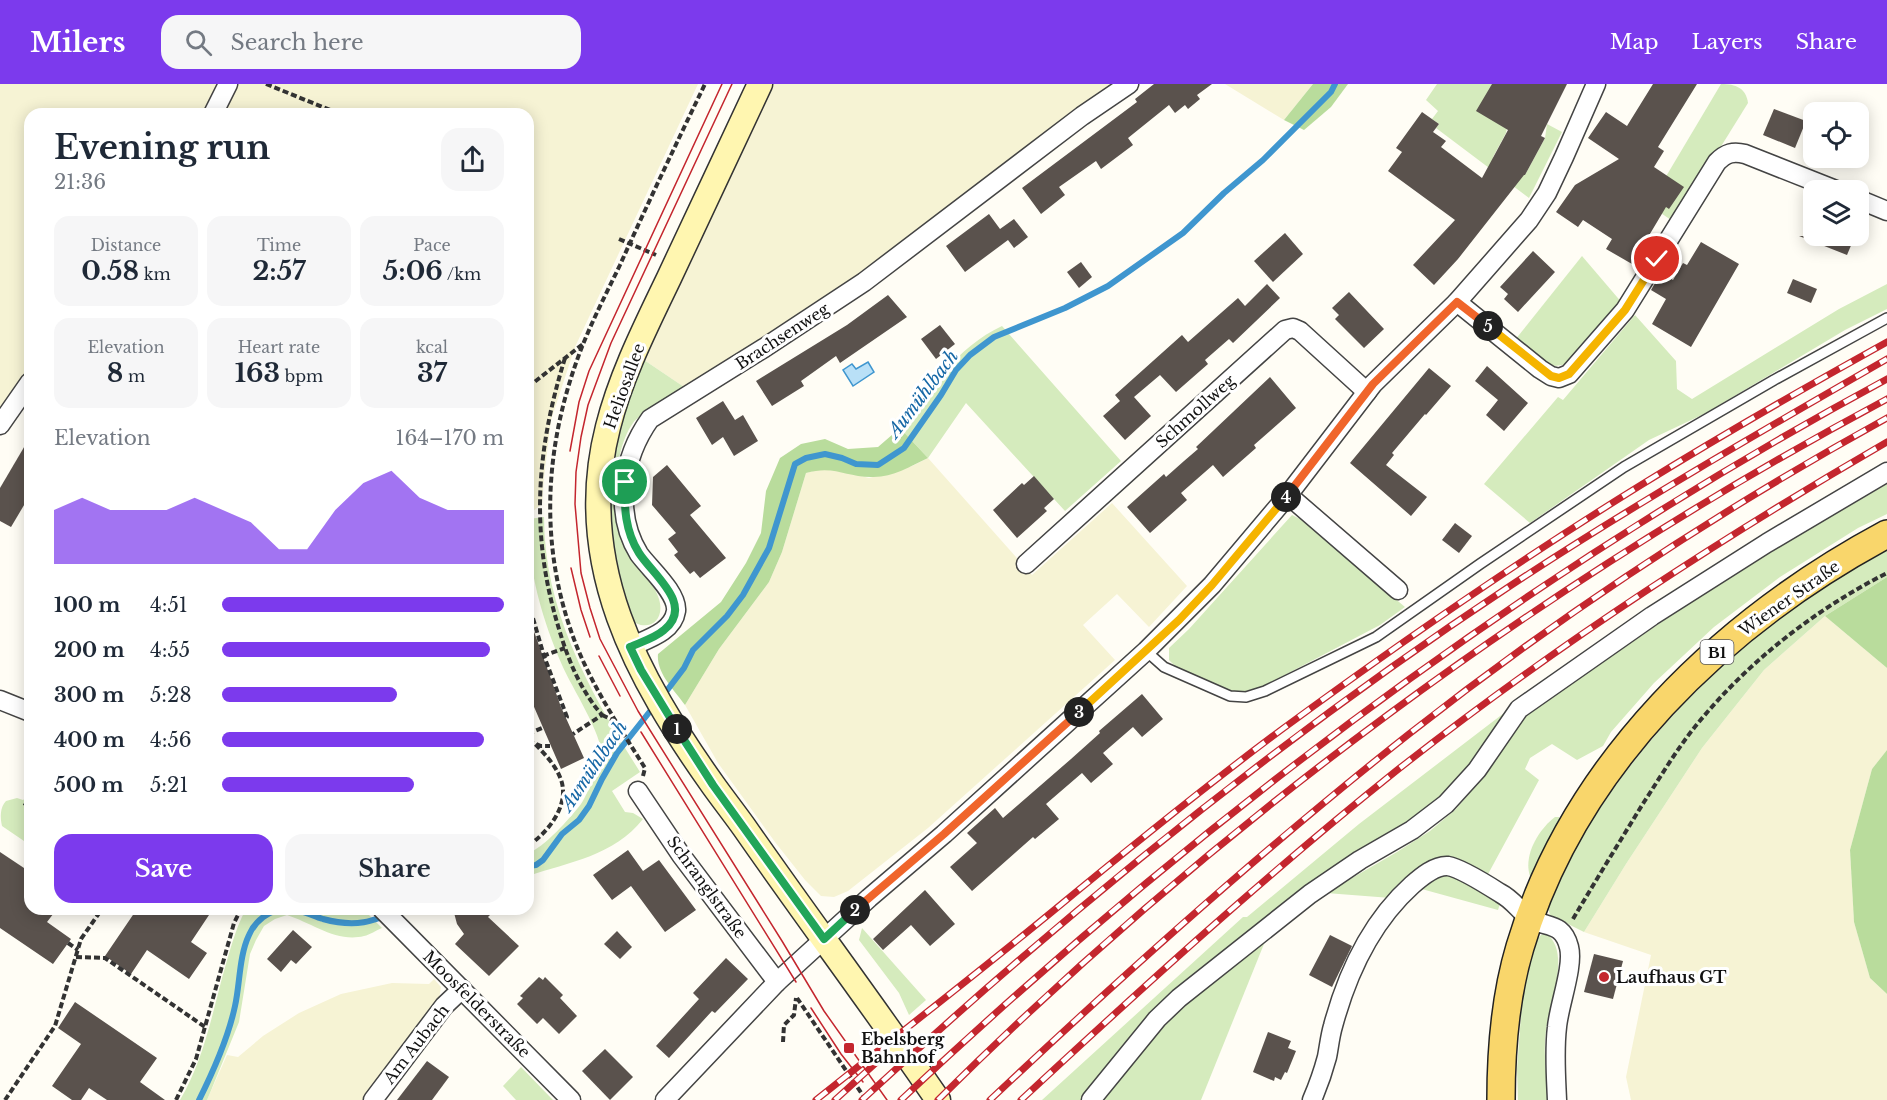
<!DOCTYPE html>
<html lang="en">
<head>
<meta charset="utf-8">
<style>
  :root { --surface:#fff; --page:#f6f6f7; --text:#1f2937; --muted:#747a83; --accent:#7c3aed }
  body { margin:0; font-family:"Libre Baskerville",serif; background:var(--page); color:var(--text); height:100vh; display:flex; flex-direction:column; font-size:22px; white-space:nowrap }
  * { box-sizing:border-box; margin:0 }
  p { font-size:20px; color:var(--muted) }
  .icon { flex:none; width:33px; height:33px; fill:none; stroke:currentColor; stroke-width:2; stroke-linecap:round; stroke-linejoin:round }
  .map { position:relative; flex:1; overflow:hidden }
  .details { position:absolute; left:24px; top:24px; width:510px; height:807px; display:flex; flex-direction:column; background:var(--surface); border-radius:18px; box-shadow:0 3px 15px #0003 }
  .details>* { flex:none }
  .fabs { position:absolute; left:1803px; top:18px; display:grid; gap:12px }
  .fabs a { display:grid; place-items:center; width:66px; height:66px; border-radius:12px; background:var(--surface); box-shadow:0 3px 15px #0003; font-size:30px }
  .pin { position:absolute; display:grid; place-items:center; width:51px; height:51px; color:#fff; margin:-26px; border:3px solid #fff; border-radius:50%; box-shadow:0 2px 6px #0007 }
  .km { position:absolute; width:30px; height:30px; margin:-15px; border-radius:50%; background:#222; color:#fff; font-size:16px; line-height:30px; text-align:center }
  .round { display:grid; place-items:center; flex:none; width:63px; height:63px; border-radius:18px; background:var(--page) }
  .overview { display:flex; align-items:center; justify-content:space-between; height:102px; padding:0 30px }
  h1 { font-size:33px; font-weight:700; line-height:45px }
  .metrics { display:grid; grid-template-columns:repeat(3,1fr); gap:9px; height:102px; padding:6px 30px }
  .metrics div { display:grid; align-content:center; border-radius:15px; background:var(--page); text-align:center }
  .metrics b { font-size:26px; font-weight:700 }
  .metrics small { font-size:16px; font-weight:400 }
  .metrics p { font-size:16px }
  .chart { height:168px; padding:12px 30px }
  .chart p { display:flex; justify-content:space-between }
  .chart svg { width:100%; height:108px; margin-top:6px; fill:var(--accent); opacity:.7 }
  .button { display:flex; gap:12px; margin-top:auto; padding:12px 30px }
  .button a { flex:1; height:69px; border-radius:18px; background:var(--accent); color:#fff; font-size:24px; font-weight:700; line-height:69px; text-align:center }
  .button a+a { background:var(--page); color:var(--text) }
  ul { padding:0 30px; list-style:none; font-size:20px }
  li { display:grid; grid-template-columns:96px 72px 1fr; align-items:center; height:45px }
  li i { height:15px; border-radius:8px; background:var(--accent) }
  header { display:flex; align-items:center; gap:36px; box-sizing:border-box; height:84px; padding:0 30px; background:var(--accent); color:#fff }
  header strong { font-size:28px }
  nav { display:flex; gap:33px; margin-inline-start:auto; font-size:21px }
  .search { width:420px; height:54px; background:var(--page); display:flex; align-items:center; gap:15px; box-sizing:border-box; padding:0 21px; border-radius:18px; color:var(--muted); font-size:22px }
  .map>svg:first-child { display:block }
</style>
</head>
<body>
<header>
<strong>Milers</strong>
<div class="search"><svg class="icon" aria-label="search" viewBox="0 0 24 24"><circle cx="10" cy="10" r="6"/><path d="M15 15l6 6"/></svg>Search here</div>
<nav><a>Map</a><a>Layers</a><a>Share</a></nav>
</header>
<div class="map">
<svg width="1887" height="1016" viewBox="0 0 1887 1016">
  <rect width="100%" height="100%" fill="#fffdf5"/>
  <g fill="#f6f3d4">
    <polygon points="0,0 221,0 206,30 30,30 30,288 0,326"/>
    <polygon points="233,0 698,0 575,263 551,336 544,393 542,420 528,431 528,30 218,30"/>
    <polygon points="773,0 1115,0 856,196 687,305 644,276"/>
    <polygon points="1225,0 1313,0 1284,36"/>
    <polygon points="928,374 1032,491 1112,419 1187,502 1149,543 1117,510 1083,541 1115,576 928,744 848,807 834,813 821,812 805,796 775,758 718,679 685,621 719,565 769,498 782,468 806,389 820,385 846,388 869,394 912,382"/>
    <polygon points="1825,532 1887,584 1887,666 1872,685 1850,766 1854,838 1870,894 1887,910 1887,1016 1631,1016 1626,993 1651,871 1584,848 1626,780 1702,664 1764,586"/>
    <polygon points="434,895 441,903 439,915 366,1016 207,1016 227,971 238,973 263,952 299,929 341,910 392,899 429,900"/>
  </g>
  <g fill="#d5ebbd">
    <polygon points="1437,0 1515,0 1506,49 1493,73 1525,91 1545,54 1547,40 1562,48 1529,114 1436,44 1439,40 1432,35 1438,27 1426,16"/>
    <path d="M 1721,0 C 1736,0 1746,4 1748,19 L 1674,138 L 1649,121 Z"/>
    <polygon points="1582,172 1623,220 1569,280 1555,282 1540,277 1515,256"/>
    <polygon points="1887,200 1887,225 1845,246 1706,329 1649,356 1530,439 1484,400 1558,313 1563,316 1635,231 1676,277 1677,305 1692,315 1839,225"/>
    <path d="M 1002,242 L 1121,377 L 1065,427 L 966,319 L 928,374 L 900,344 C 929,306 957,263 1002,242 Z"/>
    <path d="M 644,276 L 687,305 C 675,312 640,329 633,339 C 613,366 610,432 624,462 C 633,481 653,495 659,515 C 666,538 646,550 628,534 L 610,467 L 609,409 L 616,354 Z"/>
    <polygon points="1887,400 1887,430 1858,444 1780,493 1714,543 1654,599 1611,648 1603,662 1577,676 1552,660 1530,674 1525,685 1539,696 1487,792 1506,801 1498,826 1418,804 1391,814 1326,809 1397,768 1430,747 1456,725 1484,692 1523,634 1545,618 1686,521 1772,467"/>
    <polygon points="1292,431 1300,435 1405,523 1380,541 1262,603 1246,607 1232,607 1176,583 1169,576 1169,564 1189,545"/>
    <path d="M 544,433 C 544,528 591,610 640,688 L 612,707 L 625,728 L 633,729 L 643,735 C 614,772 569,778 528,792 L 528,769 C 543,765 571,733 581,720 C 585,715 601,679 602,674 C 603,651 572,604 562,581 C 542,535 528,486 528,435 Z"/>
    <path d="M 1887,464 L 1887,493 L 1825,532 L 1764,586 L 1702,664 L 1626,780 L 1584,848 L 1550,831 L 1547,821 C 1616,666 1741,547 1887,464 Z"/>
    <polygon points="1504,629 1474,678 1449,709 1412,736 1307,803 1082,1016 1042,1016 1243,833 1247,833 1359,740"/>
    <path d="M 30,711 L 30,749 L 24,757 L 2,742 C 0,733 0,723 6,717 L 17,714 L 23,716 Z"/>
    <path d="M 1555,733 L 1559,733 L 1560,739 L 1533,791 L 1530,792 C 1523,771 1539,745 1555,733 Z"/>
    <path d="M 246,825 L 363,825 L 382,844 C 376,846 370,851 364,852 C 337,859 312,839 287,831 L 275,835 L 264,842 L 256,856 L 250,870 L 239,938 L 210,1009 L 207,1016 L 180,1016 C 202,979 211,936 222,894 C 229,871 234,847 246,825 Z"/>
    <polygon points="862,844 926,916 909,931 899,909 859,856"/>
    <path d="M 1546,849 C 1572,869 1549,919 1546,946 C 1543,970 1546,993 1550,1016 L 1518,1016 L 1517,985 L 1522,918 L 1534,858 L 1541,851 Z"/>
    <polygon points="1268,850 1201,1016 1097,1016 1154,947"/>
    <polygon points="521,983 553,1016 516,1016 503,1002"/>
  </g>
  <g fill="#b9dc9c">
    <polygon points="1313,0 1348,0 1331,23 1304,46 1284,36"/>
    <path d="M 900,344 L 928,374 C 909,383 892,394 871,393 C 846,393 834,381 806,389 L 782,468 L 769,498 L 719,565 L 685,621 C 675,607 656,589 658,570 L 721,518 L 746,479 L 761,449 L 766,407 L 780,374 L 801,360 L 825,355 L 848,365 L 878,363 Z"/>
    <polygon points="1887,493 1887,584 1825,532"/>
    <polygon points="1887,666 1887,910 1870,894 1854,838 1850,766 1872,685"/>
  </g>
  <polygon fill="#b9e0f7" stroke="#3f96cf" stroke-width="1.5" points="868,278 874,288 853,302 843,286 852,280 856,285"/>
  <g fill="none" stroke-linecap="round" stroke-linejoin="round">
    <g stroke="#3f96cf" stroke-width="6">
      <polyline points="662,613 684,584 693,566 727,532 743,511 769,464 795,380 806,374 825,370 842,374 856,380 878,381 904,364 941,311 956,286 970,271 994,253 1065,224 1108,202 1183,149 1224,109 1263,76 1331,8 1335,0"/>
      <polyline points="528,782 536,781 543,776 562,750 579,736 589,722 602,695 617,669 655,621"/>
      <path d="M 199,1016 C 214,986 228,955 235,922 C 240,900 239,872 249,851 C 255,837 269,826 284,825 C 299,824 310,831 323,835 C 356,844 372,838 402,825"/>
    </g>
  </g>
  <g fill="#5a524d">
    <polygon points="1154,0 1212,0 1197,11 1200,15 1188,25 1185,21 1175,29 1169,21 1128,54 1133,61 1101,85 1096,77 1059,103 1065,111 1041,130 1022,104 1137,18 1135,15"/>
    <polygon points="1492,0 1567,0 1541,52 1545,54 1525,91 1524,91 1458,175 1434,201 1413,181 1455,136 1388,87 1402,68 1396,64 1422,28 1439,40 1433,48 1446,57 1441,63 1482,94 1508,46 1476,27"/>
    <polygon points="1653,0 1697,0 1658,63 1664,67 1654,83 1684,103 1669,125 1666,123 1632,180 1606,165 1612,155 1583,136 1578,143 1556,128 1575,101 1619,75 1588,54 1606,28 1627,42"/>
    <polygon points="1774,25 1806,37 1795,64 1763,51"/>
    <polygon points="989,130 1000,145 1014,135 1028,153 1014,164 1008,156 965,188 946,162"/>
    <polygon points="1285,149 1303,170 1273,198 1254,177"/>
    <polygon points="1799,152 1855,152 1847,171"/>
    <polygon points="1701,158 1739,180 1691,263 1652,240 1666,215 1651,206 1661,189 1673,196 1683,179 1687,181"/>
    <polygon points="1533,167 1555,188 1518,228 1504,215 1508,210 1500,203"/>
    <polygon points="1081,178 1092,193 1079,204 1067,188"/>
    <polygon points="1793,195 1817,205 1811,219 1787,209"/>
    <polygon points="1267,200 1280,214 1233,259 1229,255 1205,276 1208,280 1176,308 1160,291 1134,313 1151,332 1125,356 1103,332 1120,317 1115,311 1182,251 1188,258 1238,214 1245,222"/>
    <polygon points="1349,208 1384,245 1364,264 1335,235 1339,231 1332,224"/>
    <polygon points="888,211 907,233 840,279 836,272 801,297 804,302 772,322 756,297 847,241"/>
    <polygon points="940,241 955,260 936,275 921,255"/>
    <polygon points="1487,282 1528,319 1504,347 1486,331 1498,316 1475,297"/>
    <polygon points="1429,284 1451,302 1426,331 1425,330 1392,369 1394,371 1386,381 1427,413 1411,432 1350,379"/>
    <polygon points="1270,293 1296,324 1254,361 1256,364 1223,393 1213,381 1181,409 1187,416 1150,449 1127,423 1164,390 1166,393 1184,377 1198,365 1196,363"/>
    <polygon points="723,317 735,336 743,331 758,357 734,372 723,353 712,361 696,334"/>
    <polygon points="30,353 30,411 11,443 0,437 0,404"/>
    <polygon points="667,381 701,422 690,431 726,474 700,494 694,487 690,490 674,471 678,468 668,455 676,449 652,421 653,393"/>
    <polygon points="1034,392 1054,415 1044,424 1047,427 1017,454 993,426 1022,399 1024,401"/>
    <polygon points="1455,439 1472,452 1459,469 1442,456"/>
    <polygon points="528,539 531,539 561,623 584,674 561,685 528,609"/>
    <polygon points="1142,610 1163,635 1142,653 1133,643 1103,669 1113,680 1091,699 1082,689 1046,720 1059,735 1035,755 1033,753 972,807 950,783 977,759 967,749 995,724 1003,734 1071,675 1100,649 1099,647"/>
    <polygon points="628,766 643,787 659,776 696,826 665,848 631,802 612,816 593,791"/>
    <polygon points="0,768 30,788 30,825 57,825 47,838 71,855 53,880 0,844"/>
    <polygon points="925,806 955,840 930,862 911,841 883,866 873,855"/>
    <polygon points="137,825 213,825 191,858 207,869 189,895 147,866 131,890 105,872"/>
    <polygon points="453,825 496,825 488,833 519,862 489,892 455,860 464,850 457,840"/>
    <polygon points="293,846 312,863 296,880 291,876 281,888 267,875"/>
    <polygon points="617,847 632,863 620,875 604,860"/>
    <polygon points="1330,851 1352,862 1332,903 1309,891"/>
    <polygon points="1594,870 1623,877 1613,915 1584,908"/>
    <polygon points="726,874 748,895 715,929 712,927 669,974 656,962 699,915 693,909"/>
    <polygon points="539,893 543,896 545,893 563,911 560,914 577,932 559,950 543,934 537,940 517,920 523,914 520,912"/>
    <polygon points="75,918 157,974 140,998 165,1016 107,1016 89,1004 81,1016 72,1016 52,1002 81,960 58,944"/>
    <polygon points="1268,948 1291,957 1288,964 1296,967 1287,989 1285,988 1281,996 1275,993 1274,997 1253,988"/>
    <polygon points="605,965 633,993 610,1016 582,987"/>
    <polygon points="427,977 449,993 432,1016 397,1016"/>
  </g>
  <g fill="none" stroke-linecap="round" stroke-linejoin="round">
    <g stroke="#444" stroke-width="12">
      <polyline id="lane" points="1146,567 1164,583 1230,612 1246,613 1265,607 1376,553 1480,480 1624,383 1774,296 1887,234"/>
    </g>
    <g stroke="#444" stroke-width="21">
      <g id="street">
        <polyline points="213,30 228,0"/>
        <polyline points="1858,115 1887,127"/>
        <path d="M 1457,218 L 1540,285 L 1551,292 L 1559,294 L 1569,290 L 1625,226 L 1717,78 C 1726,69 1733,67 1745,70 L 1836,106"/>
        <polyline points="0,341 30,298"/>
        <polyline points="1288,411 1398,506"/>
        <polyline points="1026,480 1285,246 1293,244 1300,247 1367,308"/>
        <path d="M 630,563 C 647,555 673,548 676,527 C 678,509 649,484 639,470 C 613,428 623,373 650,335 L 764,264 L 864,198 L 1082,32 L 1129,0"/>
        <polyline points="0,616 30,628"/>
        <polyline points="638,707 681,771 777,898"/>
        <polyline points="382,825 571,1016"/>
        <polyline points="373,1016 444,922 462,905"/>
        <polyline points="665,1016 777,898 869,814 944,750 1146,567 1212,501 1288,411 1373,300 1457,218 1529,136 1547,109 1564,73 1596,0"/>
        <polyline points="1091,1016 1157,935 1179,914 1310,810 1360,776 1412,746 1446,720 1477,686 1519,625 1652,532 1767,459 1887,388"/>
        <path d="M 1312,1016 C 1318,1002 1323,988 1327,973 C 1329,963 1330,952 1333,942 C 1347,890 1372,837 1412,801 C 1421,793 1435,781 1448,782 C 1460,784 1489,802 1500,809 C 1512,815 1518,825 1528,833 C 1544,845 1562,836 1569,863 C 1574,882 1559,921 1557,943 C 1554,968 1556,992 1557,1016"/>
      </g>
    </g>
    <g stroke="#333" stroke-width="27">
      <path id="secondary" d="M 760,0 C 730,65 699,129 669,194 C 646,242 621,291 608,343 C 573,479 637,594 713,701 C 723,715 734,729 744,743 C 808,835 875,924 938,1016"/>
    </g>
    <g stroke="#222" stroke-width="30">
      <path id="primary" d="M 1501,1016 C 1501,965 1505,913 1520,863 C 1574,680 1723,538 1887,450"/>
    </g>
    <g stroke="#333" stroke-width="4" stroke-dasharray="6 3" stroke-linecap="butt">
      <polyline points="266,0 340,30"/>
      <polyline points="619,155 656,171"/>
      <path d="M 565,274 C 536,367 530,451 559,545 C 568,576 581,607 602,631 L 573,650"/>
      <polyline points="528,303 583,260"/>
      <polyline points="528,517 544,572 567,633 566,634"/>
      <polyline points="543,572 565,564"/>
      <polyline points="602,631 615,637"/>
      <polyline points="528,650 542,644"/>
      <polyline points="528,657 541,662 550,662"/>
      <path d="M 643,692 L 645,684 C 617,639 587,595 570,544 C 539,452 546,358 580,268 C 591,239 606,210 620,181 C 647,121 676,60 705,0"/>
      <polyline points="24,719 30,723"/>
      <path d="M 528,762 C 547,749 568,724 562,699 C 558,684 546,671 535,660"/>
      <path d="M 1573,835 C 1596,796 1620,757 1644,718 C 1663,689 1681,658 1704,632 C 1754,573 1818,524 1887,489"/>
      <polyline points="68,859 78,866"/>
      <polyline points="76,873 105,874 205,943"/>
      <polyline points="797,914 866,1016"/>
      <polyline points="783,958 784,941 794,931 796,914"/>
      <polyline points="5,1016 55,942 81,855 102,825"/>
      <polyline points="176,1016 196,975 234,839 241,825"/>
    </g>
    <use href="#lane" stroke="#fff" stroke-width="9"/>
    <use href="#street" stroke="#fff" stroke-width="18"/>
    <use href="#secondary" stroke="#fff6b0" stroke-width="24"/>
    <use href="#primary" stroke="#f9d66b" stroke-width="27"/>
    <g stroke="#c4262e" stroke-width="1.5">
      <polyline points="732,0 611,259 588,321 581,353 576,388 575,420 581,489 590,524 600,555 638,627 782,857 824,927 887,1016"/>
      <polyline points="570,367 579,318 589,287 722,0"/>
      <polyline points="571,484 581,526 590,553"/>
      <polyline points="599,572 620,612"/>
      <polyline points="641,648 796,898"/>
      <polyline points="811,924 841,970 863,998"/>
    </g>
    <g stroke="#c4262e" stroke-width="7">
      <g id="rail">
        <path d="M 816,1016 C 895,953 975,891 1053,827 C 1128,765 1203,704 1281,646 C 1398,560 1518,477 1641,401 C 1722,351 1804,304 1887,258"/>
        <polyline points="835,1016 878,977"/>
        <path d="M 862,1016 C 1065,829 1280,654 1510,502 C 1633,421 1760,348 1887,275"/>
        <path d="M 901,1016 C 1199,736 1527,489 1887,295"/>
        <path d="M 938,1016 C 1216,740 1541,500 1887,315"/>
        <path d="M 990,1016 C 1125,889 1263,765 1409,650 C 1559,532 1720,426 1887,334"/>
        <path d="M 1021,1016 C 1143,903 1266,791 1396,687 C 1551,565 1716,457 1887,358"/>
      </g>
    </g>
    <use href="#rail" stroke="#fff" stroke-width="4.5" stroke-dasharray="14" stroke-linecap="butt"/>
  </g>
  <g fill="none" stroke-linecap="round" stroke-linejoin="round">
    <g stroke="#fff" stroke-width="12">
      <path id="split-1" d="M 625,398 C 624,423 625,447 639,469 C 653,491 695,521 664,546 C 655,554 641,558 630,563 L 641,586 L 677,645"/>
    </g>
    <g stroke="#fff" stroke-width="12">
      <polyline id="split-2" points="677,645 713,701 824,855 855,826"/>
    </g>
    <g stroke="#fff" stroke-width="12">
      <polyline id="split-3" points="855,826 944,750 1079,628"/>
    </g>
    <g stroke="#fff" stroke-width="12">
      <polyline id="split-4" points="1079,628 1179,536 1212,501 1286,413"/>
    </g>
    <g stroke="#fff" stroke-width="12">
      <polyline id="split-5" points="1286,413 1373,300 1457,218 1488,242"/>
    </g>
    <g stroke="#fff" stroke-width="12">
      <polyline id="split-6" points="1488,242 1551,292 1559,294 1569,290 1625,226 1657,175"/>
    </g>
    <use href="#split-1" stroke="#22a559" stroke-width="8"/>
    <use href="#split-2" stroke="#22a559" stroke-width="8"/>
    <use href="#split-3" stroke="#f0652b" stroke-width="8"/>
    <use href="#split-4" stroke="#f5b400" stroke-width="8"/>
    <use href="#split-5" stroke="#f0652b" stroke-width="8"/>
    <use href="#split-6" stroke="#f5b400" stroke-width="8"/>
  </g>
  <g fill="#c4262e" stroke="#fff" stroke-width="2">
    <circle cx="1604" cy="893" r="6"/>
    <rect x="843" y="958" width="12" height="12" rx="3"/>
  </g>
  <g text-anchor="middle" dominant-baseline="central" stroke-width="6" stroke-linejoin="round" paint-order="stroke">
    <rect fill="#fff" stroke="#585858" stroke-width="1.5" x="1700.5" y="556" width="33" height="24" rx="4.5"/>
    <g font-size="15" font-weight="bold" fill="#111">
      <text x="1717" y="568">B1</text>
    </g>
    <g font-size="16" fill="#111" stroke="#fff">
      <text transform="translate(782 252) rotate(-33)">Brachsenweg</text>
      <text transform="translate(624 302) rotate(-70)">Heliosallee</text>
      <text transform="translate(1195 327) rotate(-42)">Schmollweg</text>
      <text transform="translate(1789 514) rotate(-35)">Wiener Straße</text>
      <text transform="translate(707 803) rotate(54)">Schranglstraße</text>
      <text transform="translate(477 920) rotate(45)">Moosfelderstraße</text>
      <text transform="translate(416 960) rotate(-52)">Am Aubach</text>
    </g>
    <g font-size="16" font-weight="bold" fill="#111" stroke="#fff" text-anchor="start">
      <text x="1616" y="893">Laufhaus GT</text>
      <text x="861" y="955">Ebelsberg<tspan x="861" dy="18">Bahnhof</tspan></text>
    </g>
    <g font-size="18" font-style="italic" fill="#1768a6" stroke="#fff">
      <text transform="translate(923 310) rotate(-53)">Aumühlbach</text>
      <text transform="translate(594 682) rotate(-56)">Aumühlbach</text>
    </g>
  </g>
</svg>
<div class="fabs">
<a><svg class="icon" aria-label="locate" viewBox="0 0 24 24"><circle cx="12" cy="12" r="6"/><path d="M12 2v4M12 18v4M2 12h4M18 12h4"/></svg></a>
<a><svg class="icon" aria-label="layers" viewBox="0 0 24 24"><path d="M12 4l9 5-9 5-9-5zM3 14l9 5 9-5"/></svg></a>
</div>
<div class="pin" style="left:625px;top:398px;background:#1e9e55"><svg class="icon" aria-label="arrive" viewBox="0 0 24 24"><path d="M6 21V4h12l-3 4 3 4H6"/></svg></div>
<div class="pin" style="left:1657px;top:175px;background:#d93025"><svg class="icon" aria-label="check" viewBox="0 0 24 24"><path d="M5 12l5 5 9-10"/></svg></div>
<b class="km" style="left:677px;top:645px">1</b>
<b class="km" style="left:855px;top:826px">2</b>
<b class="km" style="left:1079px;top:628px">3</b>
<b class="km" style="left:1286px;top:413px">4</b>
<b class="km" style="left:1488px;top:242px">5</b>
<section class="details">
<div class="overview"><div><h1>Evening run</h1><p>21:36</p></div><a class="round"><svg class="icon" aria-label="share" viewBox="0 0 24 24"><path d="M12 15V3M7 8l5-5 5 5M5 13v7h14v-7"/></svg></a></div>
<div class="metrics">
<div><p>Distance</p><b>0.58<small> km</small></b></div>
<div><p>Time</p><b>2:57</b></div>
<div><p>Pace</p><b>5:06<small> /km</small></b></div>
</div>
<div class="metrics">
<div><p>Elevation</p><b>8<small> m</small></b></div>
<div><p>Heart rate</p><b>163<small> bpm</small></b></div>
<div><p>kcal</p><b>37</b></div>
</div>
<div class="chart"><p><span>Elevation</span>164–170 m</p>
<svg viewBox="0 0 160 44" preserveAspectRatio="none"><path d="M0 44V22L10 17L20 22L30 22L40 22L50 17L60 22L70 27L80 38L90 38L100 22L110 11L120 6L130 17L140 22L150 22L160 22V44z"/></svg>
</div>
<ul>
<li><b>100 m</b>4:51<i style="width:100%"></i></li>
<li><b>200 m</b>4:55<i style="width:95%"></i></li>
<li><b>300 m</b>5:28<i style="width:62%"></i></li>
<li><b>400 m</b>4:56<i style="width:93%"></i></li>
<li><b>500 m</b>5:21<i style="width:68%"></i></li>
</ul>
<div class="button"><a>Save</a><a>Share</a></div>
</section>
</div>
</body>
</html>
